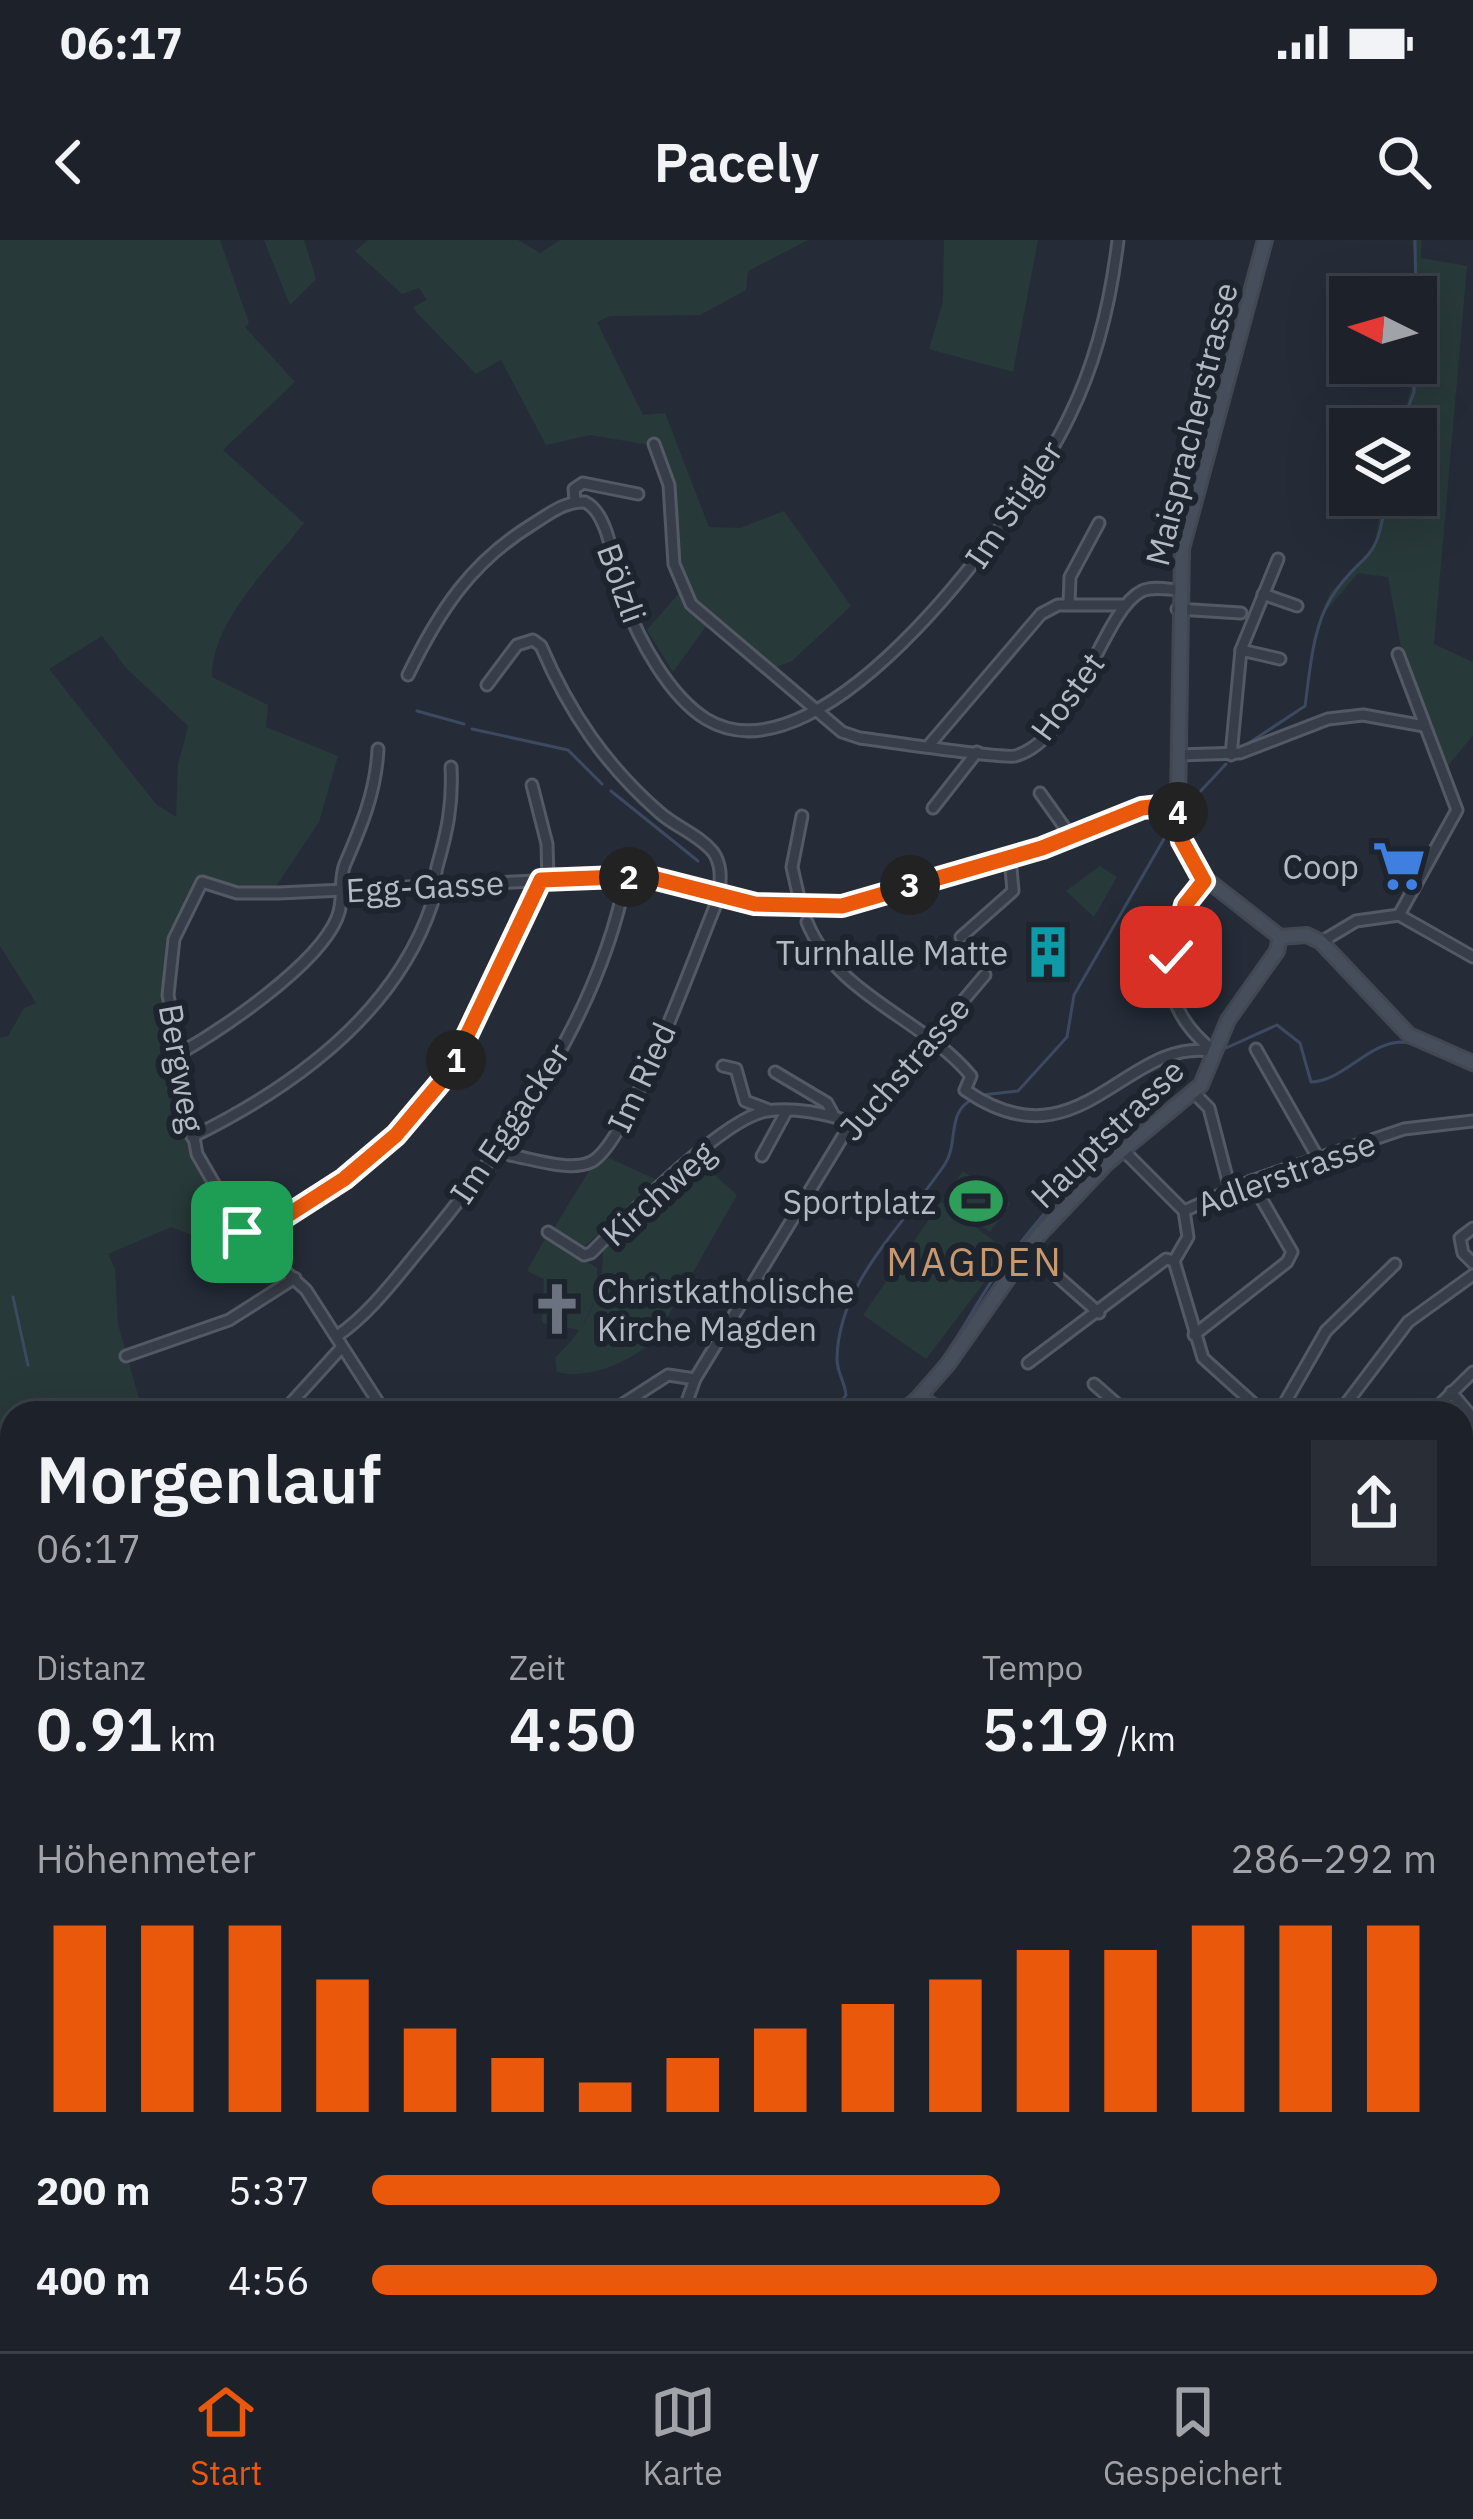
<!DOCTYPE html>
<html lang="de">
<head>
<meta charset="utf-8">
<style>
  :root { --surface:#1c212a; --page:#292e36; --text:#f1f3f6; --muted:#a0a3a8; --line:#3a3e47; --accent:#ea580c }
  body { margin:0; font-family:"IBM Plex Sans",sans-serif; background:var(--page); color:var(--text); height:100vh; display:flex; flex-direction:column; font-size:45px; white-space:nowrap }
  * { box-sizing:border-box; margin:0 }
  p { font-size:39px; color:var(--muted) }
  .icon { flex:none; width:66px; height:66px; fill:none; stroke:currentColor; stroke-width:2; stroke-linecap:round; stroke-linejoin:round }
  .map { position:relative; flex:1; overflow:hidden }
  .sheet { position:absolute; left:0px; top:1161px; width:1473px; height:951px; display:flex; flex-direction:column; background:var(--surface); border-radius:36px 36px 0 0; box-shadow:0 12px 48px #0002,0 0 0 3px var(--line) }
  .sheet>* { flex:none }
  .needle { width:78px; rotate:275deg }
  .tools { position:absolute; left:1329px; top:36px; display:grid; gap:24px }
  .tools a { display:grid; place-items:center; width:108px; height:108px; border-radius:0px; background:var(--surface); box-shadow:0 12px 48px #0002,0 0 0 3px var(--line); font-size:60px }
  .pin { position:absolute; display:grid; place-items:center; width:102px; height:102px; color:#fff; margin:-51px; border-radius:24px; box-shadow:0 6px 18px #0006 }
  .km { position:absolute; width:60px; height:60px; margin:-30px; border-radius:50%; background:#222; color:#fff; font-size:33px; line-height:60px; text-align:center }
  .round { display:grid; place-items:center; flex:none; width:126px; height:126px; border-radius:0px; background:var(--page) }
  .overview { display:flex; align-items:center; justify-content:space-between; height:204px; padding:0 36px }
  h1 { font-size:66px; font-weight:600; line-height:90px }
  .figures { display:grid; grid-template-columns:repeat(3,1fr); gap:18px; height:204px; padding:12px 36px }
  .figures div { display:grid; align-content:center }
  .figures b { font-size:60px; font-weight:600 }
  .figures small { font-size:33px; font-weight:400 }
  .figures p { font-size:33px }
  .chart { height:336px; padding:24px 36px }
  .chart p { display:flex; justify-content:space-between }
  .chart svg { width:100%; height:216px; margin-top:12px; stroke:var(--accent); stroke-width:6 }
  ul { padding:0 36px; list-style:none; font-size:39px }
  li { display:grid; grid-template-columns:192px 144px 1fr; align-items:center; height:90px }
  li i { height:30px; border-radius:15px; background:var(--accent) }
  .status { display:flex; justify-content:space-between; align-items:center; height:84px; padding:0 60px; background:var(--surface); direction:ltr }
  .status svg { height:33px; fill:currentColor }
  header { display:flex; justify-content:space-between; align-items:center; height:156px; padding:0 36px; background:var(--surface); font-size:54px; font-weight:600 }
  .dock { display:flex; justify-content:space-around; align-items:center; height:168px; border-top:3px solid var(--line); background:var(--surface); font-size:33px; color:var(--muted) }
  .dock a { display:grid; justify-items:center; gap:6px }
  .dock .active { color:var(--accent) }
  .map>svg:first-child { display:block }
</style>
</head>
<body>
<div class="status"><b>06:17</b><svg viewBox="0 0 49 12"><path d="M0 12V9h3v3zM5 12V6h3v6zM10 12V3h3v9zM15 12V0h3v12zM26 1h20v11H26zM47 4h2v5h-2z"/></svg></div>
<header><svg class="icon" aria-label="back" viewBox="0 0 24 24"><path d="M15 5l-7 7 7 7"/></svg>Pacely<svg class="icon" aria-label="search" viewBox="0 0 24 24"><circle cx="10" cy="10" r="6"/><path d="M15 15l6 6"/></svg></header>
<div class="map">
<svg width="1473" height="2111" viewBox="0 0 1473 2111">
  <rect width="100%" height="100%" fill="#252c38"/>
  <g fill="#28393a" fill-rule="evenodd">
    <path d="M 0,0 L 220,0 L 249,83 L 245,87 L 295,142 L 223,210 L 304,283 C 270,327 212,380 212,437 L 268,465 L 266,487 L 338,516 L 319,582 L 275,648 L 240,651 L 205,639 L 166,717 L 169,789 L 192,912 L 235,998 L 208,1001 L 171,987 L 108,1014 L 115,1029 L 118,1084 L 143,1173 L 12,1173 L 12,1336 L 0,1344 L 0,798 L 8,796 L 24,768 L 36,763 L 0,706 ZM 102,396 L 126,428 L 188,486 L 178,525 L 176,577 L 156,564 L 49,429 Z"/>
    <polygon points="264,0 304,0 316,39 290,65"/>
    <polygon points="368,0 518,0 540,13 560,0 808,0 748,31 746,50 700,75 610,76 597,82 643,175 665,173 709,287 740,288 784,271 851,366 792,421 776,427 712,378 673,432 647,390 686,345 662,207 590,195 546,205 501,120 476,134 417,73 413,67 427,60 419,48 402,54 355,11"/>
    <polygon points="944,0 1038,0 1013,132 929,109 943,62"/>
    <path d="M 1412,0 L 1421,0 L 1421,18 L 1467,26 L 1434,404 L 1473,422 L 1473,495 L 1446,528 L 1403,418 L 1388,337 L 1358,333 L 1319,379 L 1330,353 L 1374,307 L 1383,255 L 1416,255 L 1416,189 L 1396,189 C 1426,133 1419,61 1412,0 Z"/>
    <polygon points="1100,626 1117,637 1094,677 1066,651"/>
    <polygon points="609,918 657,940 583,1008 554,988 589,931"/>
    <path d="M 699,921 L 737,955 L 656,1097 C 637,1120 586,1141 557,1132 L 555,1118 C 589,1085 604,1054 603,1007 Z"/>
    <polygon points="963,931 1010,964 990,992 943,959"/>
    <polygon points="941,962 1008,1011 926,1119 863,1075"/>
    <polygon points="546,997 597,1028 597,1057 580,1090 542,1083 544,1039 527,1031"/>
    <path d="M 1473,1272 L 1473,1384 C 1459,1349 1452,1308 1473,1272 Z"/>
    <polygon points="1461,1492 1465,1502 1473,1500 1473,1591 1461,1584"/>
    <polygon points="1461,1678 1473,1680 1473,2111 1331,2111 1322,2100 1461,2100"/>
    <polygon points="0,1748 12,1749 12,2100 1225,2100 1224,2111 0,2111"/>
  </g>
  <g fill="none" stroke-linecap="round" stroke-linejoin="round">
    <g stroke="#3d4960" stroke-width="3">
      <polyline points="1415,0 1416,57"/>
      <polyline points="1400,189 1414,152 1416,89"/>
      <polyline points="417,471 464,484"/>
      <polyline points="472,489 568,510 602,544"/>
      <path d="M 1243,507 L 1305,466 C 1310,432 1312,389 1331,358 C 1363,307 1378,330 1386,255"/>
      <polyline points="611,551 698,621"/>
      <polyline points="1182,571 1226,524"/>
      <path d="M 1226,808 L 1277,785 L 1300,803 L 1311,842 C 1343,841 1367,804 1400,802 C 1421,802 1453,823 1473,831"/>
      <polyline points="982,855 1018,851 1067,797 1074,755 1176,578"/>
      <polyline points="13,1057 28,1125"/>
      <polyline points="49,1171 49,1173"/>
      <path d="M 833,1173 L 846,1155 C 845,1142 837,1133 837,1119 C 838,1042 905,984 945,924 C 959,902 946,872 973,859"/>
      <path d="M 882,1173 C 936,1151 965,1077 998,1032 C 1044,970 1101,904 1168,865"/>
      <polyline points="1461,1574 1473,1582"/>
      <polyline points="0,1776 12,1778"/>
    </g>
    <g stroke="#545964" stroke-width="15">
      <g id="street">
        <path d="M 654,204 L 669,245 L 674,324 L 691,364 L 842,492 L 860,498 C 884,501 1002,519 1015,516 C 1076,500 1101,371 1142,351 C 1152,346 1167,349 1178,350"/>
        <polyline points="575,261 574,249 583,243 638,254"/>
        <polyline points="1263,354 1297,366"/>
        <polyline points="1069,364 1070,337 1099,283"/>
        <polyline points="1177,369 1241,373"/>
        <polyline points="1241,410 1280,419"/>
        <polyline points="1398,414 1457,570 1399,675"/>
        <path d="M 408,435 C 439,371 471,322 533,284 C 549,274 565,261 585,262 C 611,274 614,334 624,360 C 639,400 669,456 706,479 C 825,552 1027,266 1070,175 C 1096,122 1111,59 1118,0"/>
        <path d="M 487,445 L 517,405 L 533,400 L 541,406 C 569,472 606,526 660,573 C 676,587 699,595 713,612 C 723,626 720,642 719,657 C 698,705 629,904 591,922 C 570,932 533,919 510,915 L 501,905"/>
        <polyline points="930,504 1041,374 1058,365 1125,365"/>
        <polyline points="1178,515 1240,513 1328,479 1363,475 1424,486"/>
        <polyline points="1231,515 1241,410 1278,319"/>
        <polyline points="532,545 547,604 548,640"/>
        <polyline points="1040,553 1070,595"/>
        <polyline points="933,568 977,512"/>
        <path d="M 1204,641 C 1188,654 1183,671 1177,691 C 1164,741 1169,774 1211,809"/>
        <polyline points="801,667 792,627 802,576"/>
        <polyline points="1399,675 1473,717"/>
        <path d="M 807,682 C 836,755 924,779 971,836 L 965,850 C 1081,931 1126,793 1216,812"/>
        <polyline points="961,697 1013,651 1010,617"/>
        <polyline points="1321,702 1356,681 1399,675"/>
        <polyline points="1256,809 1318,918"/>
        <path d="M 177,815 C 221,790 317,726 337,678 C 345,660 338,641 345,624 C 362,585 376,551 378,509"/>
        <polyline points="723,826 736,829 745,861 769,870"/>
        <polyline points="775,832 827,863 834,876"/>
        <polyline points="1194,853 1209,868 1230,949"/>
        <path d="M 192,897 C 292,848 395,774 432,664 C 436,652 434,639 437,627 C 447,592 453,565 451,527"/>
        <polyline points="1122,909 1184,971"/>
        <polyline points="762,916 786,872"/>
        <polyline points="1184,971 1251,941 1404,889 1473,881"/>
        <polyline points="1184,971 1188,997 1174,1021 1203,1118 1264,1173"/>
        <polyline points="1473,988 1460,998 1463,1013 1473,1023"/>
        <path d="M 548,992 L 584,1015 L 591,1013 C 624,980 724,877 767,871 C 792,867 828,873 851,883"/>
        <polyline points="249,1000 344,939 396,895 450,831 541,640"/>
        <polyline points="1057,1036 1099,1073"/>
        <polyline points="1194,1095 1287,1022 1292,1012 1251,941"/>
        <path d="M 337,1096 C 371,1073 399,1034 425,1003 C 513,896 599,775 626,637"/>
        <polyline points="126,1116 229,1080 295,1038"/>
        <polyline points="1028,1123 1166,1019 1174,1021"/>
        <polyline points="1094,1144 1127,1173"/>
        <polyline points="1451,1152 1473,1178"/>
        <polyline points="282,1173 342,1107"/>
        <polyline points="385,1173 306,1050 242,992 197,914 168,755 174,699 202,642 237,653 279,653 645,636 755,664 842,666 1042,608 1142,567 1178,564"/>
        <polyline points="609,1173 668,1135 695,1139"/>
        <polyline points="683,1173 695,1139 851,883 877,862 985,735"/>
        <polyline points="1279,1173 1326,1091 1395,1024"/>
        <polyline points="1339,1173 1408,1082 1473,1035"/>
        <polyline points="1431,1173 1473,1132"/>
      </g>
    </g>
    <g stroke="#424852" stroke-width="18">
      <g id="secondary">
        <polyline points="1265,0 1182,309 1178,566 1182,601 1197,632 1280,697"/>
        <polyline points="1280,697 1307,695 1321,702 1409,795 1473,823"/>
        <polyline points="921,1157 942,1173"/>
        <polyline points="905,1173 948,1124 1038,996 1107,923 1201,845 1228,780 1277,711 1280,697"/>
        <polyline points="0,1544 12,1544"/>
        <polyline points="1316,2100 1325,2111"/>
      </g>
    </g>
    <use href="#street" stroke="#383e49" stroke-width="9"/>
    <use href="#secondary" stroke="#474e5b" stroke-width="12"/>
  </g>
  <g fill="none" stroke-linecap="round" stroke-linejoin="round">
    <g stroke="#fff" stroke-width="24">
      <polyline id="route" points="242,992 249,1000 344,939 396,895 450,831 541,640 645,636 755,664 842,666 1042,608 1142,568 1178,564 1182,601 1204,641 1185,665 1171,717"/>
    </g>
    <use href="#route" stroke="#ea580c" stroke-width="15"/>
  </g>
  <defs>
    <g id="supermarket-bare" transform="scale(4.14)"><path d="M-6-5.5h2.5l.6 2H6L4.5 2H-2.5L-4.4-4H-6ZM-1.5 3.2a1.3 1.3 0 1 0 .1 0ZM3 3.2a1.3 1.3 0 1 0 .1 0Z" fill="#3f7fe0" stroke="#1e242e" stroke-width="2.5" paint-order="stroke"/></g>
    <g id="building-bare" transform="scale(4.14)"><path d="M-4-6H4V6H1V3H-1V6H-4ZM-2.5-4.3h1.7v1.8h-1.7ZM.8-4.3h1.7v1.8H.8ZM-2.5-1h1.7V.8h-1.7ZM.8-1h1.7V.8H.8Z" fill="#0f9aa8" stroke="#1e242e" stroke-width="2.5" paint-order="stroke"/></g>
    <g id="stadium-bare" transform="scale(4.14)"><path d="M0-5a6.5 5 0 1 0 0 10a6.5 5 0 1 0 0-10ZM-3.5-1.8h7v3.6h-7Z" fill="#2e9e5b" stroke="#1e242e" stroke-width="2.5" paint-order="stroke"/></g>
    <g id="church-bare" transform="scale(4.14)"><path d="M-1.2-6h2.4v3.5h3.3v2.4h-3.3V6h-2.4V-.1h-3.3v-2.4h3.3Z" fill="#6b7280" stroke="#1e242e" stroke-width="2.5" paint-order="stroke"/></g>
  </defs>
  <g fill-rule="evenodd">
    <use href="#supermarket-bare" x="1399" y="626"/>
    <use href="#building-bare" x="1048" y="712"/>
    <use href="#stadium-bare" x="976" y="961"/>
    <use href="#church-bare" x="557" y="1069"/>
  </g>
  <g text-anchor="middle" dominant-baseline="central" stroke-width="12" stroke-linejoin="round" paint-order="stroke">
    <g font-size="33" fill="#b4b9c5" stroke="#1e242e">
      <text transform="translate(1191 184) rotate(-76)">Maispracherstrasse</text>
      <text transform="translate(1013 264) rotate(-56)">Im Stigler</text>
      <text transform="translate(622 343) rotate(70)">Bölzli</text>
      <text transform="translate(1067 456) rotate(-54)">Hostet</text>
      <text transform="translate(425 646) rotate(-3)">Egg-Gasse</text>
      <text transform="translate(182 828) rotate(80)">Bergweg</text>
      <text transform="translate(904 828) rotate(-49)">Juchstrasse</text>
      <text transform="translate(641 837) rotate(-65)">Im Ried</text>
      <text transform="translate(509 883) rotate(-56)">Im Eggacker</text>
      <text transform="translate(1107 893) rotate(-44)">Hauptstrasse</text>
      <text transform="translate(1286 933) rotate(-20)">Adlerstrasse</text>
      <text transform="translate(658 953) rotate(-42)">Kirchweg</text>
    </g>
    <g font-size="33" fill="#b4b9c5" stroke="#1e242e" text-anchor="end">
      <text x="1359" y="626">Coop</text>
      <text x="1008" y="712">Turnhalle Matte</text>
      <text x="936" y="961">Sportplatz</text>
      <text x="597" y="1050" text-anchor="start">Christkatholische<tspan x="597" dy="38">Kirche Magden</tspan></text>
    </g>
    <g font-size="39" letter-spacing="3" fill="#c7986c" stroke="#1e242e">
      <text x="975" y="1021">MAGDEN</text>
    </g>
  </g>
</svg>
<div class="tools">
<a><svg class="needle" viewBox="-14 -14 28 28"><path d="M0-13l5 13h-10z" fill="#e53935"/><path d="M0 13l5-13h-10z" fill="#a0a3a8"/></svg></a>
<a><svg class="icon" aria-label="layers" viewBox="0 0 24 24"><path d="M12 4l9 5-9 5-9-5zM3 14l9 5 9-5"/></svg></a>
</div>
<div class="pin" style="left:242px;top:992px;background:#1e9e55"><svg class="icon" aria-label="arrive" viewBox="0 0 24 24"><path d="M6 21V4h12l-3 4 3 4H6"/></svg></div>
<div class="pin" style="left:1171px;top:717px;background:#d93025"><svg class="icon" aria-label="check" viewBox="0 0 24 24"><path d="M5 12l5 5 9-10"/></svg></div>
<b class="km" style="left:456px;top:820px">1</b>
<b class="km" style="left:629px;top:637px">2</b>
<b class="km" style="left:910px;top:645px">3</b>
<b class="km" style="left:1178px;top:572px">4</b>
<section class="sheet">
<div class="overview"><div><h1>Morgenlauf</h1><p>06:17</p></div><a class="round"><svg class="icon" aria-label="share" viewBox="0 0 24 24"><path d="M12 15V3M7 8l5-5 5 5M5 13v7h14v-7"/></svg></a></div>
<div class="figures">
<div><p>Distanz</p><b>0.91<small> km</small></b></div>
<div><p>Zeit</p><b>4:50</b></div>
<div><p>Tempo</p><b>5:19<small> /km</small></b></div>
</div>
<div class="chart"><p><span>Höhenmeter</span>286–292 m</p>
<svg viewBox="0 0 160 44" preserveAspectRatio="none"><path d="M5 44V6M15 44V6M25 44V6M35 44V17M45 44V27M55 44V33M65 44V38M75 44V33M85 44V27M95 44V22M105 44V17M115 44V11M125 44V11M135 44V6M145 44V6M155 44V6"/></svg>
</div>
<ul>
<li><b>200 m</b>5:37<i style="width:59%"></i></li>
<li><b>400 m</b>4:56<i style="width:100%"></i></li>
</ul>
</section>
</div>
<nav class="dock">
<a class="active"><svg class="icon" aria-label="home" viewBox="0 0 24 24"><path d="M3 11l9-7 9 7M6 9v11h12V9"/></svg>Start</a>
<a><svg class="icon" aria-label="map" viewBox="0 0 24 24"><path d="M3 6l6-2 6 2 6-2v14l-6 2-6-2-6 2zM9 4v14M15 6v14"/></svg>Karte</a>
<a><svg class="icon" aria-label="saved" viewBox="0 0 24 24"><path d="M7 4h10v16l-5-4-5 4z"/></svg>Gespeichert</a>
</nav>
</body>
</html>
